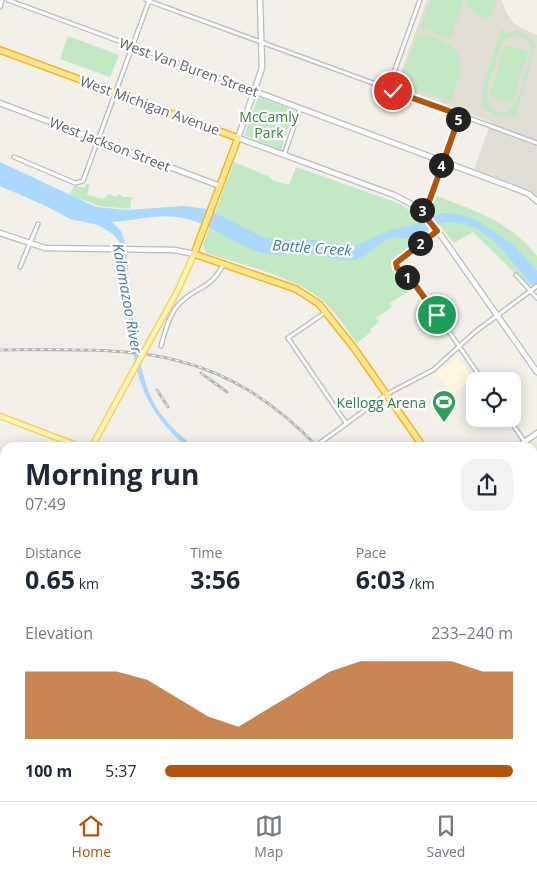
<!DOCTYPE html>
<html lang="en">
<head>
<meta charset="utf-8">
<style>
  :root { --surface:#fff; --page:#f2f2f3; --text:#1f2937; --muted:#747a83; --line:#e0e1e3; --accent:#b45309 }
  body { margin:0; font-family:"Open Sans",sans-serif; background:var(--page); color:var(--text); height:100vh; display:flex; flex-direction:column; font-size:19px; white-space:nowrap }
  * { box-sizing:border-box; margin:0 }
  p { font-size:16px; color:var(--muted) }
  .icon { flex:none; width:28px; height:28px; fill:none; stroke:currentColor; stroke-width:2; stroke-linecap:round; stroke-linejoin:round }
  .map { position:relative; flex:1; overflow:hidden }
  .sheet { position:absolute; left:0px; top:442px; width:538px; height:359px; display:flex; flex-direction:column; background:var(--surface); border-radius:15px 15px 0 0; box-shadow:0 2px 12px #0003 }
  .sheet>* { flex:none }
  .fabs { position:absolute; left:466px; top:372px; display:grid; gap:10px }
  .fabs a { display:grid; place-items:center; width:55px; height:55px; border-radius:10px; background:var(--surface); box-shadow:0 2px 12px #0003; font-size:25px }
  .pin { position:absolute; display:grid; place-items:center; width:42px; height:42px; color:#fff; margin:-21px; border:2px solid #fff; border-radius:50%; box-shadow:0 1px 5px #0007 }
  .km { position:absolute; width:25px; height:25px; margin:-12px; border-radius:50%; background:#222; color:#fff; font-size:14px; line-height:25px; text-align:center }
  .round { display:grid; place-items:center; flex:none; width:52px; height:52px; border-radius:15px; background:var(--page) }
  .overview { display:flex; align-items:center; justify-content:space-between; height:85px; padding:0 25px }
  h1 { font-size:28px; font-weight:700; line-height:38px }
  .stats { display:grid; grid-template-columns:repeat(3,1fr); gap:8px; height:85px; padding:5px 25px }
  .stats div { display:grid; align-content:center }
  .stats b { font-size:25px; font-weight:700 }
  .stats small { font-size:14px; font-weight:400 }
  .stats p { font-size:14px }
  .chart { height:140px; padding:10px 25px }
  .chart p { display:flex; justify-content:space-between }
  .chart svg { width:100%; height:90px; margin-top:5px; fill:var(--accent); opacity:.7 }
  ul { padding:0 25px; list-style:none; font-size:16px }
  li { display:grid; grid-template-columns:80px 60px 1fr; align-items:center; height:38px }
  li i { height:12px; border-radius:6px; background:var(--accent) }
  .tabs { display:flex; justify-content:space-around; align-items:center; height:70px; border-top:1px solid var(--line); background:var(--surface); font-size:14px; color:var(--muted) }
  .tabs a { display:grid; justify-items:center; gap:2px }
  .tabs .current { color:var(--accent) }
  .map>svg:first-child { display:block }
</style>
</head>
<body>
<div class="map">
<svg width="537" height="801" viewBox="0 0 537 801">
  <rect width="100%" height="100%" fill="#f1efe7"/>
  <polygon fill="#fff8df" points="457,357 475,381 469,382 460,390 455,390 455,393 450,395 450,392 436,374"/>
  <g fill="#e1ded5">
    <polygon points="427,0 501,0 507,14 514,23 521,28 537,35 537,196 530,190 474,169 491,122 396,86"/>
    <polygon points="0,756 5,756 5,796 11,796 11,801 0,801"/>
  </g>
  <g fill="#c3e9c4" fill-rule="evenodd">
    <polygon points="431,0 464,0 450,39 420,28"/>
    <path d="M 467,0 L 497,0 L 489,20 C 478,15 469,13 467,0 Z"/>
    <path d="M 501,29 L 505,30 L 505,34 C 518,27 532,33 535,47 L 516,118 L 512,117 L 512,114 C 496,123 480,110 482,92 ZM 514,35 C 525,36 532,43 531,54 C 526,70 517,131 490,107 L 486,95 L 501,45 L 506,38 Z"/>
    <path d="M 418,32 C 466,48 468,54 451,101 L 404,85 L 401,80 Z"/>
    <polygon points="68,36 119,55 110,77 60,59"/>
    <polygon points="505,45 528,51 512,103 489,96"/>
    <polygon points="258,97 294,110 281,150 244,135"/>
    <path d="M 234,162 L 270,177 L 272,180 L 289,185 L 296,167 L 398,203 L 417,215 L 431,230 L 395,258 L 391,266 L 413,289 L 390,303 L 392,307 L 376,318 L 379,322 L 370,329 L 372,331 L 357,343 C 348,331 339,317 328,306 C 301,277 244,266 206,253 L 203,245 Z"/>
    <polygon points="87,183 90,185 87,195 103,199 109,194 115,197 119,194 124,197 132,197 130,209 99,206 70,195 74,185 84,188"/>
    <path d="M 434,195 C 475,211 508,220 537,256 L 537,281 L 529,287 L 473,232 L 454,243 L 427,209 Z"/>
  </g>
  <g fill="#aad8ff">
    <path d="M 0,162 L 96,207 L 127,210 L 184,206 L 207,209 L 263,237 L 279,240 L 316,240 L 352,247 L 391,230 L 419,223 L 442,213 L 452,213 L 473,218 L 490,229 L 514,245 L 537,271 L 537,290 C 513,267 494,228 458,223 C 433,220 431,233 412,238 C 405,240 397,236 389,239 C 376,243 366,261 350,260 C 337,260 323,255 309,254 C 291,253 274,258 256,251 C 228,241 208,221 177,217 C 156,214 133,221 112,222 L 121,231 L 125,242 C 131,287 133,366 155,405 C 165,422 179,434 194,447 L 187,447 C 130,398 134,354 125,285 C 124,271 125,252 118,240 L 113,234 L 98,225 L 70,219 L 48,207 L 0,186 Z"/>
    <polygon points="436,796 489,796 488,801 435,801"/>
  </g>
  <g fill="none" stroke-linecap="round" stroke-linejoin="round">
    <g stroke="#b7babe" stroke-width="5.5">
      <g id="street">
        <polyline points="8,0 254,91"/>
        <polyline points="146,0 537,143"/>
        <polyline points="0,7 2,0"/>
        <polyline points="388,89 420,0"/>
        <polyline points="284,155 300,109"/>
        <polyline points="14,157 75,183 83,181 149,1"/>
        <polyline points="421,211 430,199 460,115"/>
        <polyline points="437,231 398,259 396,265 423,294 483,381"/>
        <polyline points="20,267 38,224"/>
        <polyline points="516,275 537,298"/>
        <polyline points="326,312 288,338 346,423"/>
        <path d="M 161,346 C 165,332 169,314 180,303 C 197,286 210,290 223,265"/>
        <polyline points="509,419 529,448"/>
        <polyline points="313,448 387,394 433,370 475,332 537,286"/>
        <polyline points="532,453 537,459"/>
        <polyline points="0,520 5,521"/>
        <polyline points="0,614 5,614"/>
        <polyline points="0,640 5,640"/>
        <polyline points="532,641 537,641"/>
        <polyline points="0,668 5,667"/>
        <polyline points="0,696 5,696"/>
        <polyline points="0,725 5,725"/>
        <polyline points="532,737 537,738"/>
        <polyline points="0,753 5,753"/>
        <polyline points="123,796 123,801"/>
        <polyline points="373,796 374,801"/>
        <polyline points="283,801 283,796"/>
      </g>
    </g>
    <g stroke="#b8bcc1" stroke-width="7">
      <g id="secondary">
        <polyline points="260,0 262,68 238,138 394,195 413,205 435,227 537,372"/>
        <polyline points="254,91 514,188 529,194 537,201"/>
        <polyline points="0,103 220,186"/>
        <polyline points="0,233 45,248 174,250 194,254"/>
        <polyline points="516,448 537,433"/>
        <polyline points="0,581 5,583"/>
        <polyline points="13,796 13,801"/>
        <polyline points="188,801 193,796"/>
        <polyline points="398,801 403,796"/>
      </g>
    </g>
    <g stroke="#f8cf59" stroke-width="7">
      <g id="primary">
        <polyline points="178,290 194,254"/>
        <polyline points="0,416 84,448"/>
        <polyline points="91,448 126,384"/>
        <polyline points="389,796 392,801"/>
        <polyline points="409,796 414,801"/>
      </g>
    </g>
    <g stroke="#f9af00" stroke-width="8">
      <g id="highway">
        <polyline points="0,50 238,138 194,254 296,289 319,304 354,348 424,448"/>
        <polyline points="532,501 537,502"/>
        <polyline points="532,507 537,509"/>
        <polyline points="532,801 537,788"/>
      </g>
    </g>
    <use href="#street" stroke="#fff" stroke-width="3"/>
    <use href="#secondary" stroke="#fff" stroke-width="4.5"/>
    <use href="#primary" stroke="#fff3af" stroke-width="4.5"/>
    <use href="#highway" stroke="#ffe591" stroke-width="5.5"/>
    <g stroke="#b6b7b8" stroke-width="3">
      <g id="rail">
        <path d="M 0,350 C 135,349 217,343 319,448"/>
        <polyline points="201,373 227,392"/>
        <polyline points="157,390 168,407"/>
        <polyline points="532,665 537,670"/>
      </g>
    </g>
    <use href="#rail" stroke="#fff" stroke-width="1" stroke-dasharray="4" stroke-linecap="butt"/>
    <g stroke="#f8cf59" stroke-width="7" stroke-linecap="butt">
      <polyline id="primary-bridge" points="126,384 178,290"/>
    </g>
    <use href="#primary-bridge" stroke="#fff3af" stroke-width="4.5"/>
  </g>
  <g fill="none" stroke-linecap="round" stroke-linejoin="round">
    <g stroke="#fff" stroke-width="10">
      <polyline id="route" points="393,91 460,115 430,199 421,211 437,231 396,263 397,268 413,282 437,315"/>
    </g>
    <use href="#route" stroke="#b45309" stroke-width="6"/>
  </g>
  <defs>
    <g id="stadium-pin" transform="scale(1.25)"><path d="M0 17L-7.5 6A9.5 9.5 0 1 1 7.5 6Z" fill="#2e9e5b" stroke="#fff"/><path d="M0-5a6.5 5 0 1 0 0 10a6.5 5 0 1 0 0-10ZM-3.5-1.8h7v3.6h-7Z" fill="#fff"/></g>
  </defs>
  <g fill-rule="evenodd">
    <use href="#stadium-pin" x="444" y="402"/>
  </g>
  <g text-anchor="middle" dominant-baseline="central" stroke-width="4.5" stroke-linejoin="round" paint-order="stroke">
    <g font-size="14" fill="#5e6368" stroke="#fff">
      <text transform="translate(189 67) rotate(20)">West Van Buren Street</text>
      <text transform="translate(150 105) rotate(20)">West Michigan Avenue</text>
      <text transform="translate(110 144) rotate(21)">West Jackson Street</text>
    </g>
    <g font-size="14" fill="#308436" stroke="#fff">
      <text x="269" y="116">McCamly<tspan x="269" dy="16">Park</tspan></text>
    </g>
    <g font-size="14" fill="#27864d" stroke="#fff" text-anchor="end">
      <text x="426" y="402">Kellogg Arena</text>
    </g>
    <g font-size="15" font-style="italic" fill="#4078b8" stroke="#fff">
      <text transform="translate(312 247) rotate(4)">Battle Creek</text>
      <text transform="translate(128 298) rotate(80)">Kalamazoo River</text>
    </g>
  </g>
</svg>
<div class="fabs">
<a><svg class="icon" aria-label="locate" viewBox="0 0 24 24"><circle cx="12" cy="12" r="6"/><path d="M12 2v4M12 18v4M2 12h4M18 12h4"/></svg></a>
</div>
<div class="pin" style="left:437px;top:315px;background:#1e9e55"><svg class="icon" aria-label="arrive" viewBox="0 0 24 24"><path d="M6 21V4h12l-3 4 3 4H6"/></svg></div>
<div class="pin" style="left:393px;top:91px;background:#d93025"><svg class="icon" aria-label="check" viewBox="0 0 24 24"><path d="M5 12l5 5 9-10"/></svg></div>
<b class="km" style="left:407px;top:277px">1</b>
<b class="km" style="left:420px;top:243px">2</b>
<b class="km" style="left:422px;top:210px">3</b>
<b class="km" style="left:441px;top:165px">4</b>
<b class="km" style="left:458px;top:119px">5</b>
<section class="sheet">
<div class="overview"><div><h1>Morning run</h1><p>07:49</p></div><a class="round"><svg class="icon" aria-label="share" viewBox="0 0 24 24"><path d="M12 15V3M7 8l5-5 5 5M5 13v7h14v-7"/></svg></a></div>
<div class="stats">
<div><p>Distance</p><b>0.65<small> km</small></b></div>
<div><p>Time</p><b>3:56</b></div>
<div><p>Pace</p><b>6:03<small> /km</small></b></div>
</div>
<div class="chart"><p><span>Elevation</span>233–240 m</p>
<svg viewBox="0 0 160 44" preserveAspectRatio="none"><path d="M0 44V11L10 11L20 11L30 11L40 15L50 24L60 33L70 38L80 29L90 20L100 11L110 6L120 6L130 6L140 6L150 11L160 11V44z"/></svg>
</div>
<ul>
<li><b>100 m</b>5:37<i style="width:100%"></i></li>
</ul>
</section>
</div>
<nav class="tabs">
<a class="current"><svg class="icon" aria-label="home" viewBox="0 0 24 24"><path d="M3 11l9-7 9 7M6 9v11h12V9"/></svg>Home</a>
<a><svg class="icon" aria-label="map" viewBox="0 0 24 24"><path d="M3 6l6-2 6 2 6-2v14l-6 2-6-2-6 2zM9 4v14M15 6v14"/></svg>Map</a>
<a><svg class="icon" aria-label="saved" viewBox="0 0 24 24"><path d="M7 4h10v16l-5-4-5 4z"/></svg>Saved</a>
</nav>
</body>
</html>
